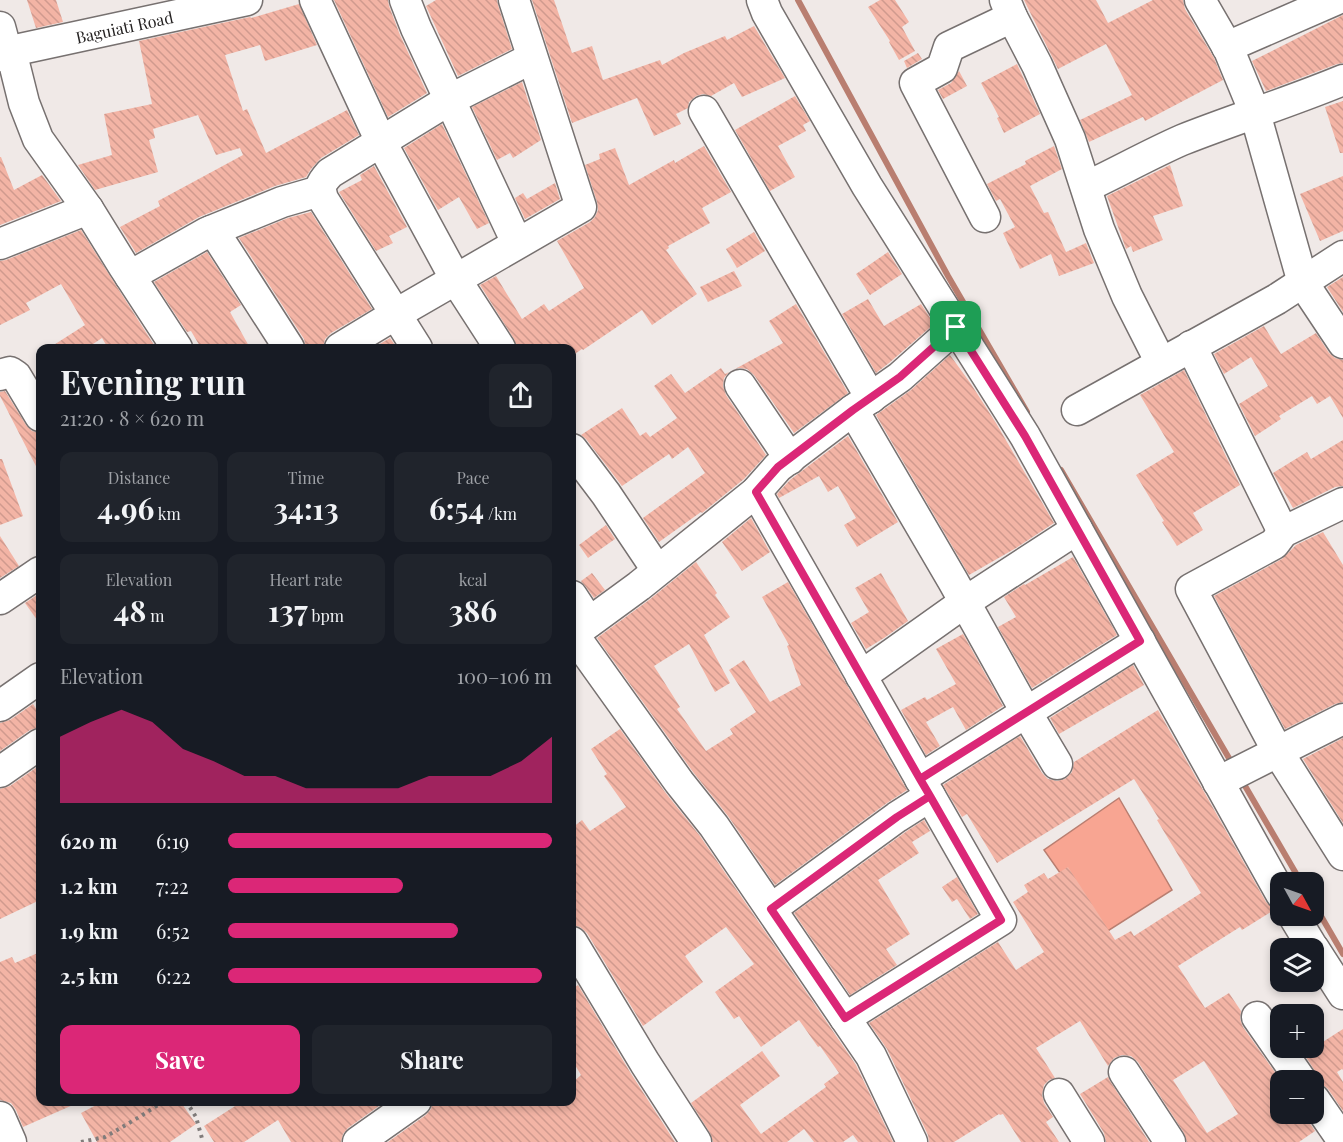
<!DOCTYPE html>
<html lang="en">
<head>
<meta charset="utf-8">
<style>
  :root { --surface:#171b24; --page:#20242c; --text:#f1f3f6; --muted:#9ea1a6; --accent:#db2777 }
  body { margin:0; font-family:"Playfair Display",serif; background:var(--page); color:var(--text); height:100vh; display:flex; flex-direction:column; font-size:22px; white-space:nowrap }
  * { box-sizing:border-box; margin:0 }
  p { font-size:20px; color:var(--muted) }
  .icon { flex:none; width:33px; height:33px; fill:none; stroke:currentColor; stroke-width:2; stroke-linecap:round; stroke-linejoin:round }
  .map { position:relative; flex:1; overflow:hidden }
  .drawer { position:absolute; left:36px; top:344px; width:540px; height:762px; display:flex; flex-direction:column; background:var(--surface); border-radius:12px; box-shadow:0 3px 9px #0003 }
  .drawer>* { flex:none }
  .needle { width:39px; rotate:130deg }
  .buttons { position:absolute; left:1270px; top:872px; display:grid; gap:12px }
  .buttons a { display:grid; place-items:center; width:54px; height:54px; border-radius:12px; background:var(--surface); box-shadow:0 3px 9px #0003; font-size:30px }
  .pin { position:absolute; display:grid; place-items:center; width:51px; height:51px; color:#fff; margin:-26px; border-radius:12px; box-shadow:0 3px 9px #0006 }
  .round { display:grid; place-items:center; flex:none; width:63px; height:63px; border-radius:12px; background:var(--page) }
  .head { display:flex; align-items:center; justify-content:space-between; height:102px; padding:0 24px }
  h1 { font-size:33px; font-weight:700; line-height:45px }
  .metrics { display:grid; grid-template-columns:repeat(3,1fr); gap:9px; height:102px; padding:6px 24px }
  .metrics div { display:grid; align-content:center; border-radius:12px; background:var(--page); text-align:center }
  .metrics b { font-size:30px; font-weight:700 }
  .metrics small { font-size:16px; font-weight:400 }
  .metrics p { font-size:16px }
  .chart { height:168px; padding:12px 24px }
  .chart p { display:flex; justify-content:space-between }
  .chart svg { width:100%; height:108px; margin-top:6px; fill:var(--accent); opacity:.7 }
  .button { display:flex; gap:12px; margin-top:auto; padding:12px 24px }
  .button a { flex:1; height:69px; border-radius:12px; background:var(--accent); color:#fff; font-size:24px; font-weight:700; line-height:69px; text-align:center }
  .button a+a { background:var(--page); color:var(--text) }
  ul { padding:0 24px; list-style:none; font-size:20px }
  li { display:grid; grid-template-columns:96px 72px 1fr; align-items:center; height:45px }
  li i { height:15px; border-radius:8px; background:var(--accent) }
  .map>svg:first-child { display:block }
</style>
</head>
<body>
<div class="map">
<svg width="1343" height="1142" viewBox="0 0 1343 1142">
  <defs>
    <pattern id="building-back-hatch" width="6" height="6" patternUnits="userSpaceOnUse" patternTransform="scale(1.5)"><rect width="6" height="6" fill="#f3b4a5"/><path d="M-1 5l2 2M0 0l6 6M5-1l2 2" fill="none" stroke="#d09a8e"/></pattern>
  </defs>
  <rect width="100%" height="100%" fill="#f0e9e7"/>
  <polygon fill="#f8a592" stroke="#b97e70" stroke-width="1.5" points="1119,798 1172,890 1103,934 1044,850"/>
  <g fill="none" stroke-linecap="round" stroke-linejoin="round">
    <g stroke="#b97e70" stroke-width="6">
      <polyline points="798,0 948,276 1027,412"/>
      <polyline points="1061,470 1233,765"/>
      <polyline points="1241,779 1301,882"/>
      <polyline points="1314,904 1343,954"/>
    </g>
  </g>
  <g fill="url(#building-back-hatch)" fill-rule="evenodd">
    <polygon points="27,0 56,0 63,22 36,28"/>
    <polygon points="334,0 388,0 389,6 400,35 427,93 388,117"/>
    <polygon points="436,0 497,0 498,5 512,49 458,76 426,6"/>
    <polygon points="532,0 554,0 572,53 592,46 603,80 660,60 662,65 684,53 725,36 727,40 754,26 785,78 742,97 734,83 711,96 703,94 696,96 689,102 688,108 676,114 681,124 654,136 637,98 572,123"/>
    <polygon points="880,0 895,0 909,22 902,27 915,51 899,60 889,42 890,41 868,7"/>
    <polygon points="1024,0 1096,0 1108,23 1153,0 1183,0 1185,9 1214,58 1223,80 1145,121 1143,117 1089,142 1080,120 1132,95 1106,44 1058,69"/>
    <polygon points="299,4 317,45 265,61 260,45 225,55 243,111 247,109 266,153 347,110 359,135 321,158 311,169 306,177 275,186 199,217 136,253 120,227 160,206 158,201 243,155 240,148 216,155 198,115 153,129 155,138 149,140 158,172 95,190 78,165 112,155 104,114 152,104 139,41 250,17 251,18"/>
    <polygon points="1343,15 1343,63 1337,64 1266,91 1252,61"/>
    <polygon points="918,53 922,59 907,68 904,61"/>
    <polygon points="1017,64 1040,114 1004,133 997,118 999,117 981,83"/>
    <polygon points="959,71 967,86 943,99 938,90 951,83"/>
    <polygon points="522,82 541,140 513,158 510,153 497,160 472,107"/>
    <polygon points="795,96 810,121 803,125 806,131 778,146 795,177 770,191 735,130"/>
    <polygon points="1343,101 1343,153 1340,153 1325,107"/>
    <polygon points="442,124 489,223 477,229 459,197 438,210 404,148"/>
    <polygon points="704,146 731,192 702,208 710,223 668,246 669,248 666,250 697,294 652,325 642,310 583,350 582,349 572,356 572,348 517,348 514,339 480,285 496,276 522,319 544,304 549,311 584,288 557,241 590,222 595,217 598,210 597,202 585,165 600,159 599,154 615,148 629,185 674,160 675,163"/>
    <polygon points="1054,146 1062,169 1030,186 1044,213 1048,212 1066,252 1086,243 1094,263 1059,276 1051,254 1020,269 1003,233 1015,227 1000,199 996,201 987,184 1026,164 1025,161"/>
    <polygon points="0,157 1,157 14,190 42,175 61,201 0,225"/>
    <polygon points="1170,165 1183,206 1153,216 1163,240 1133,252 1131,246 1126,249 1107,196"/>
    <polygon points="374,166 407,227 389,236 393,243 376,251 339,192 362,180 360,175"/>
    <polygon points="1343,176 1343,231 1320,241 1300,194"/>
    <polygon points="555,183 560,199 525,219 515,198 523,193 527,199"/>
    <polygon points="311,212 372,309 331,333 325,339 323,348 306,348 304,339 239,238 288,218"/>
    <polygon points="81,230 110,276 156,348 108,348 102,338 87,348 49,348 85,325 61,284 26,303 30,310 0,325 0,261 6,260"/>
    <polygon points="754,232 765,251 737,268 726,249"/>
    <polygon points="207,252 241,305 230,312 250,348 201,348 191,331 187,332 154,282"/>
    <polygon points="888,252 902,274 870,295 856,274"/>
    <polygon points="734,271 742,286 708,302 700,287"/>
    <polygon points="1343,277 1343,312 1327,287"/>
    <polygon points="868,299 884,326 921,304 934,324 889,363 876,373 842,314"/>
    <polygon points="796,304 848,393 794,433 754,375 747,369 739,368 735,369 783,343 769,321"/>
    <polygon points="1264,326 1281,354 1316,333 1329,353 1335,358 1343,360 1343,418 1330,396 1317,404 1312,396 1279,416 1281,419 1255,436 1239,404 1268,386 1251,357 1224,374 1214,354"/>
    <polygon points="390,338 397,348 373,348"/>
    <polygon points="950,355 971,384 996,423 1054,523 1016,548 969,575 876,415 911,390"/>
    <polygon points="721,368 725,374 729,372 724,378 723,386 726,395 766,455 744,479 702,513 701,512 659,542 643,518 705,473 688,447 672,459 669,454 622,486 586,439 581,435 622,408 640,436 646,432 650,437 677,418 654,386 671,374 685,393"/>
    <polygon points="1184,370 1240,485 1193,513 1203,530 1177,546 1162,522 1164,521 1136,475 1174,452 1140,395"/>
    <polygon points="5,391 26,425 32,431 40,433 40,474 0,396 0,392"/>
    <polygon points="848,436 898,522 857,547 844,525 856,518 838,486 828,492 819,476 779,498 777,494 790,480"/>
    <polygon points="1343,440 1343,486 1335,487 1293,508 1273,473 1307,452 1311,459"/>
    <polygon points="0,459 2,459 23,516 0,525"/>
    <polygon points="751,518 770,552 742,571 722,542"/>
    <polygon points="606,525 615,539 588,558 579,545"/>
    <polygon points="1323,532 1343,565 1343,702 1335,704 1285,729 1214,596 1282,559 1296,545"/>
    <polygon points="0,536 19,566 0,578"/>
    <polygon points="1073,557 1117,635 1032,688 998,627 1016,617 1004,597 1024,584 1025,585"/>
    <polygon points="696,562 717,593 715,595 730,617 704,635 730,683 715,692 689,644 654,666 680,707 677,709 706,751 733,734 730,729 756,712 729,670 744,660 770,702 801,685 787,646 789,645 762,597 788,582 907,790 887,803 775,885 728,816 693,772 597,638 649,600"/>
    <polygon points="592,573 605,590 594,598 586,587 581,581"/>
    <polygon points="881,573 908,621 884,638 866,649 851,623 869,612 855,588"/>
    <polygon points="37,595 40,600 40,624 25,603"/>
    <polygon points="963,634 1003,706 966,730 953,707 926,722 940,746 926,755 901,710 925,697 927,700 956,684 936,649"/>
    <polygon points="1133,665 1144,685 1059,734 1050,718"/>
    <polygon points="33,704 40,715 40,727 30,730 0,751 0,723 10,720"/>
    <path d="M 1158,710 L 1266,902 L 1274,910 L 1242,930 L 1240,927 L 1178,966 L 1205,1008 L 1229,993 L 1241,1011 L 1240,1019 L 1243,1027 L 1281,1081 L 1281,1113 L 1303,1113 L 1315,1131 L 1299,1142 L 1187,1142 L 1184,1133 L 1138,1062 L 1131,1056 L 1122,1055 L 1114,1058 L 1108,1066 L 1080,1021 L 1036,1048 L 1055,1078 L 1049,1080 L 1044,1085 L 1042,1095 L 1044,1103 L 1053,1117 L 1046,1122 L 1059,1142 L 1021,1142 L 1003,1114 L 1000,1115 L 999,1114 L 954,1142 L 929,1142 L 928,1135 L 887,1049 L 869,1023 L 998,942 L 1016,970 L 1044,952 L 1013,902 L 1028,892 L 1024,885 L 1044,873 L 1048,879 L 1068,867 L 1115,940 L 1131,931 L 1134,936 L 1201,893 L 1157,820 L 1159,819 L 1134,779 L 997,863 L 967,814 L 962,817 L 943,785 L 1020,736 L 1042,773 L 1048,779 L 1057,781 L 1065,779 L 1072,772 L 1074,762 ZM 1204,1061 L 1238,1114 L 1207,1133 L 1173,1080 Z"/>
    <polygon points="620,729 665,792 700,836 856,1065 893,1142 858,1142 853,1135 843,1142 814,1142 804,1129 787,1142 713,1142 710,1133 691,1103 762,1051 780,1076 740,1105 761,1134 826,1087 824,1084 839,1073 820,1046 818,1047 799,1020 761,1047 739,1016 734,1019 715,992 754,964 726,927 685,956 703,982 643,1026 587,933 580,927 572,925 572,828 582,820 590,831 626,807 604,776 607,774 591,749"/>
    <polygon points="1343,738 1343,823 1303,759"/>
    <polygon points="40,765 40,900 0,919 0,789 10,786"/>
    <polygon points="924,820 930,831 912,842 919,853 878,880 910,934 886,949 897,965 850,995 794,913 907,831"/>
    <polygon points="957,877 978,914 970,919 957,899 952,902 942,887"/>
    <polygon points="40,952 40,1101 82,1101 23,1127 16,1110 11,1103 0,1100 0,962 12,957 15,963"/>
    <polygon points="578,985 630,1072 675,1142 388,1142 426,1115 431,1109 433,1101 572,1101 572,1083 581,1075 572,1060 572,989"/>
    <polygon points="1343,1029 1343,1070 1342,1069 1337,1072 1343,1082 1343,1111 1328,1089 1322,1084 1318,1083 1318,1078 1315,1071 1304,1054"/>
    <polygon points="1108,1077 1110,1081 1149,1142 1106,1142 1104,1133 1080,1094"/>
    <polygon points="104,1101 180,1101 196,1124 170,1142 97,1142 81,1113"/>
    <polygon points="243,1101 386,1101 348,1128 343,1134 341,1142 291,1142 278,1120 244,1142 214,1142 204,1126"/>
  </g>
  <g fill="none" stroke-linecap="round" stroke-linejoin="round">
    <g stroke="#777170" stroke-width="33">
      <g id="minor">
        <polyline points="315,0 381,142 456,280 500,348"/>
        <polyline points="405,0 416,28 517,243"/>
        <polyline points="762,0 767,13 867,186 1025,436 1281,894"/>
        <polyline points="1005,0 1012,17 1037,65 1070,139 1099,229 1127,296 1161,363"/>
        <polyline points="1200,0 1229,50 1255,113 1303,283 1343,343"/>
        <polyline points="0,27 7,53"/>
        <polyline points="1227,47 1335,0"/>
        <polyline points="11,51 24,103 38,139 88,209 124,267 177,348"/>
        <path id="s1" d="M 0,56 L 11,51 L 247,0"/>
        <polyline points="704,111 871,398"/>
        <path d="M 1086,187 C 1118,172 1150,154 1182,140 C 1235,119 1290,102 1343,80"/>
        <polyline points="985,217 915,83 942,68 949,47 1012,17"/>
        <polyline points="211,231 282,202 313,193 320,189"/>
        <polyline points="0,244 88,209"/>
        <polyline points="130,276 206,233 211,231 215,233 289,348"/>
        <polyline points="1191,346 1283,532"/>
        <polyline points="340,348 396,314 581,207 514,0"/>
        <path d="M 417,348 L 323,199 C 319,186 321,183 330,173 L 449,100 L 532,58"/>
        <polyline points="0,375 10,372 16,376 40,416"/>
        <polyline points="740,385 790,459"/>
        <polyline points="853,410 953,581 1026,712 1057,764"/>
        <polyline points="1077,410 1277,299 1343,256"/>
        <polyline points="572,449 606,494 657,570"/>
        <polyline points="756,492 1001,920 845,1018"/>
        <polyline points="1343,503 1283,532 1274,544 1191,589 1278,752 1343,855"/>
        <polyline points="572,596 589,622"/>
        <polyline points="0,599 40,572"/>
        <polyline points="573,634 679,782 714,826 845,1018 871,1056 912,1142"/>
        <polyline points="572,635 639,586 756,492 778,467 853,410 900,377 956,327"/>
        <polyline points="861,676 965,602 1077,529"/>
        <polyline points="0,706 40,678"/>
        <polyline points="0,772 40,744"/>
        <polyline points="920,779 1140,641"/>
        <polyline points="1218,782 1343,719"/>
        <polyline points="771,909 897,817 930,796"/>
        <polyline points="1293,915 1313,948"/>
        <polyline points="572,942 645,1063 696,1142"/>
        <polyline points="1314,949 1343,994"/>
        <polyline points="1257,1017 1301,1080"/>
        <polyline points="1124,1072 1170,1142"/>
        <polyline points="1059,1094 1089,1142"/>
        <polyline points="1314,1099 1343,1141"/>
        <polyline points="0,1117 11,1142"/>
        <polyline points="358,1142 416,1101"/>
      </g>
    </g>
    <g stroke="#817c7b" stroke-width="4" stroke-dasharray="3 4.5" stroke-linecap="butt">
      <polyline points="186,1101 196,1117 203,1142"/>
      <polyline points="81,1142 105,1137 141,1116 164,1101"/>
    </g>
    <use href="#minor" stroke="#fff" stroke-width="30"/>
  </g>
  <g fill="none" stroke-linecap="round" stroke-linejoin="round">
    <g stroke="#fff" stroke-width="12">
      <polyline id="route" points="956,327 900,377 853,410 778,467 756,492 920,779 930,796 897,817 771,909 845,1018 1001,920 930,796 920,779 1140,641 1025,436 956,327"/>
    </g>
    <use href="#route" stroke="#db2777" stroke-width="8"/>
  </g>
  <g text-anchor="middle" dominant-baseline="central" stroke-width="6" stroke-linejoin="round" paint-order="stroke">
    <g font-size="16" fill="#252222" stroke="#fdf6f5">
      <text stroke="none"><textPath href="#s1" startOffset="128">Baguiati Road</textPath></text>
    </g>
  </g>
</svg>
<div class="buttons">
<a><svg class="needle" viewBox="-14 -14 28 28"><path d="M0-13l5 13h-10z" fill="#e53935"/><path d="M0 13l5-13h-10z" fill="#9ea1a6"/></svg></a>
<a><svg class="icon" aria-label="layers" viewBox="0 0 24 24"><path d="M12 4l9 5-9 5-9-5zM3 14l9 5 9-5"/></svg></a>
<a>+</a>
<a>−</a>
</div>
<div class="pin" style="left:956px;top:327px;background:#1e9e55"><svg class="icon" aria-label="arrive" viewBox="0 0 24 24"><path d="M6 21V4h12l-3 4 3 4H6"/></svg></div>
<section class="drawer">
<div class="head"><div><h1>Evening run</h1><p>21:20 · 8 × 620 m</p></div><a class="round"><svg class="icon" aria-label="share" viewBox="0 0 24 24"><path d="M12 15V3M7 8l5-5 5 5M5 13v7h14v-7"/></svg></a></div>
<div class="metrics">
<div><p>Distance</p><b>4.96<small> km</small></b></div>
<div><p>Time</p><b>34:13</b></div>
<div><p>Pace</p><b>6:54<small> /km</small></b></div>
</div>
<div class="metrics">
<div><p>Elevation</p><b>48<small> m</small></b></div>
<div><p>Heart rate</p><b>137<small> bpm</small></b></div>
<div><p>kcal</p><b>386</b></div>
</div>
<div class="chart"><p><span>Elevation</span>100–106 m</p>
<svg viewBox="0 0 160 44" preserveAspectRatio="none"><path d="M0 44V17L10 11L20 6L30 11L40 22L50 27L60 33L70 33L80 38L90 38L100 38L110 38L120 33L130 33L140 33L150 27L160 17V44z"/></svg>
</div>
<ul>
<li><b>620 m</b>6:19<i style="width:100%"></i></li>
<li><b>1.2 km</b>7:22<i style="width:54%"></i></li>
<li><b>1.9 km</b>6:52<i style="width:71%"></i></li>
<li><b>2.5 km</b>6:22<i style="width:97%"></i></li>
</ul>
<div class="button"><a>Save</a><a>Share</a></div>
</section>
</div>
</body>
</html>
